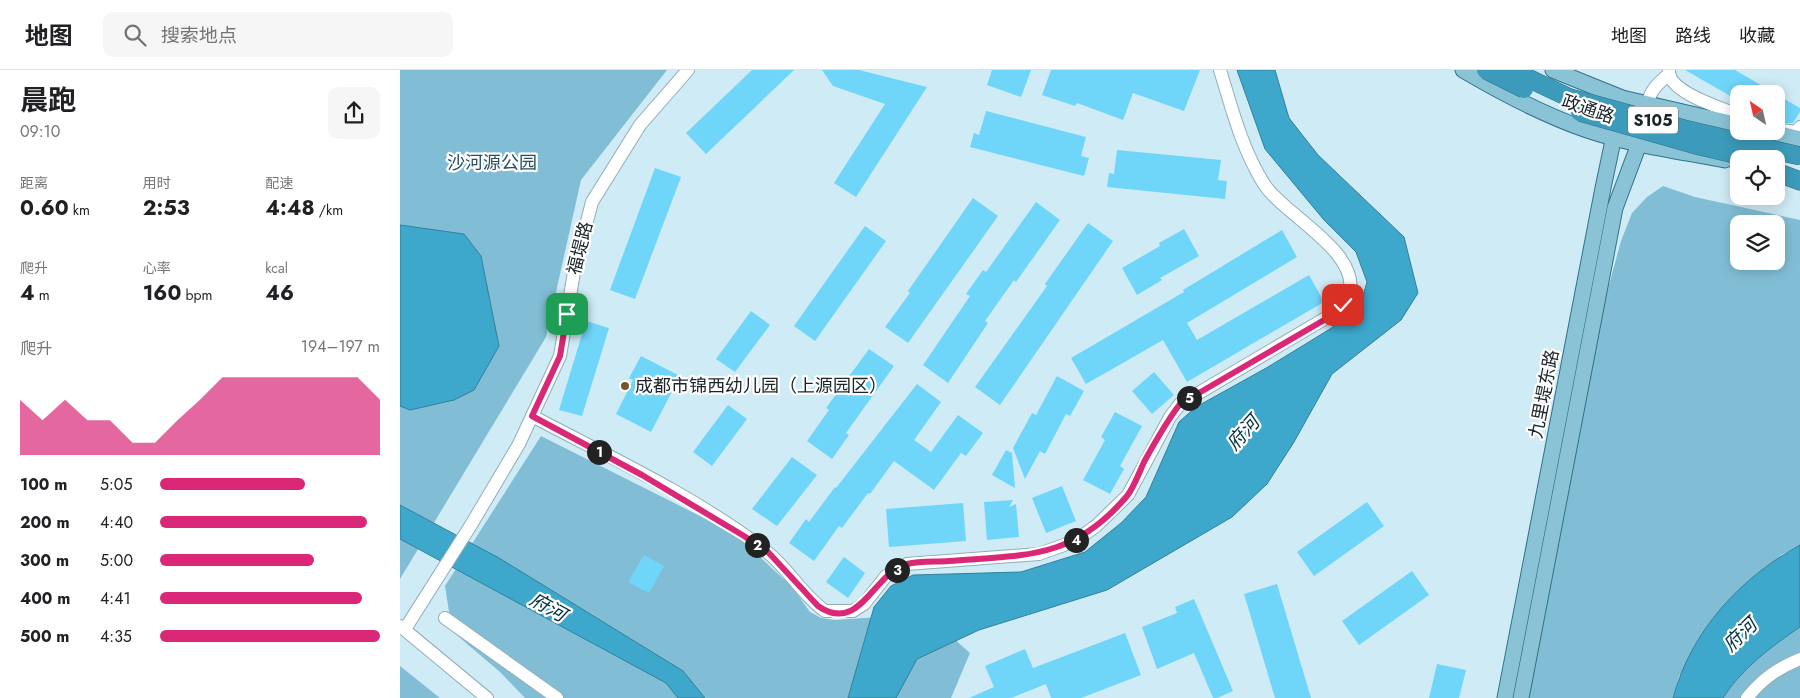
<!DOCTYPE html>
<html lang="zh">
<head>
<meta charset="utf-8">
<style>
  :root { --surface:#fff; --page:#f6f6f6; --text:#202124; --muted:#757577; --line:#e0e0e0; --accent:#db2777 }
  body { margin:0; font-family:Jost,"Noto Sans SC",sans-serif; background:var(--page); color:var(--text); height:100vh; display:flex; flex-direction:column; font-size:19px; white-space:nowrap }
  * { box-sizing:border-box; margin:0 }
  p { font-size:16px; color:var(--muted) }
  .icon { flex:none; width:28px; height:28px; fill:none; stroke:currentColor; stroke-width:2; stroke-linecap:round; stroke-linejoin:round }
  .map { position:relative; flex:1; overflow:hidden }
  .side { display:flex; flex-direction:column; background:var(--surface); width:400px }
  .side>* { flex:none }
  .needle { width:32px; rotate:326deg }
  .buttons { position:absolute; left:1330px; top:15px; display:grid; gap:10px }
  .buttons a { display:grid; place-items:center; width:55px; height:55px; border-radius:10px; background:var(--surface); box-shadow:0 2px 12px #0003; font-size:25px }
  .pin { position:absolute; display:grid; place-items:center; width:42px; height:42px; color:#fff; margin:-21px; border-radius:10px; box-shadow:0 2px 8px #0006 }
  .km { position:absolute; width:25px; height:25px; margin:-12px; border-radius:50%; background:#222; color:#fff; font-size:14px; line-height:25px; text-align:center }
  .round { display:grid; place-items:center; flex:none; width:52px; height:52px; border-radius:10px; background:var(--page) }
  .summary { display:flex; align-items:center; justify-content:space-between; height:85px; padding:0 20px }
  h1 { font-size:28px; font-weight:700; line-height:38px }
  .stats { display:grid; grid-template-columns:repeat(3,1fr); gap:8px; height:85px; padding:5px 20px }
  .stats div { display:grid; align-content:center }
  .stats b { font-size:21px; font-weight:700 }
  .stats small { font-size:14px; font-weight:400 }
  .stats p { font-size:14px }
  .chart { height:140px; padding:10px 20px }
  .chart p { display:flex; justify-content:space-between }
  .chart svg { width:100%; height:90px; margin-top:5px; fill:var(--accent); opacity:.7 }
  ul { padding:0 20px; list-style:none; font-size:16px }
  li { display:grid; grid-template-columns:80px 60px 1fr; align-items:center; height:38px }
  li i { height:12px; border-radius:6px; background:var(--accent) }
  header { display:flex; align-items:center; gap:30px; box-sizing:border-box; height:70px; padding:0 25px; background:var(--surface); border-bottom:1px solid var(--line) }
  header strong { font-size:24px }
  nav { display:flex; gap:28px; margin-inline-start:auto; font-size:18px }
  .search { width:350px; height:45px; background:var(--page); display:flex; align-items:center; gap:12px; box-sizing:border-box; padding:0 18px; border-radius:10px; color:var(--muted); font-size:19px }
  main { display:flex; flex:1; min-height:0 }
  .map>svg:first-child { display:block }
</style>
</head>
<body>
<header>
<strong>地图</strong>
<div class="search"><svg class="icon" aria-label="search" viewBox="0 0 24 24"><circle cx="10" cy="10" r="6"/><path d="M15 15l6 6"/></svg>搜索地点</div>
<nav><a>地图</a><a>路线</a><a>收藏</a></nav>
</header>
<main>
<section class="side">
<div class="summary"><div><h1>晨跑</h1><p>09:10</p></div><a class="round"><svg class="icon" aria-label="share" viewBox="0 0 24 24"><path d="M12 15V3M7 8l5-5 5 5M5 13v7h14v-7"/></svg></a></div>
<div class="stats">
<div><p>距离</p><b>0.60<small> km</small></b></div>
<div><p>用时</p><b>2:53</b></div>
<div><p>配速</p><b>4:48<small> /km</small></b></div>
</div>
<div class="stats">
<div><p>爬升</p><b>4<small> m</small></b></div>
<div><p>心率</p><b>160<small> bpm</small></b></div>
<div><p>kcal</p><b>46</b></div>
</div>
<div class="chart"><p><span>爬升</span>194–197 m</p>
<svg viewBox="0 0 160 44" preserveAspectRatio="none"><path d="M0 44V17L10 27L20 17L30 27L40 27L50 38L60 38L70 27L80 17L90 6L100 6L110 6L120 6L130 6L140 6L150 6L160 17V44z"/></svg>
</div>
<ul>
<li><b>100 m</b>5:05<i style="width:66%"></i></li>
<li><b>200 m</b>4:40<i style="width:94%"></i></li>
<li><b>300 m</b>5:00<i style="width:70%"></i></li>
<li><b>400 m</b>4:41<i style="width:92%"></i></li>
<li><b>500 m</b>4:35<i style="width:100%"></i></li>
</ul>
</section>
<div class="map">
<svg width="1400" height="628" viewBox="0 0 1400 628">
  <rect width="100%" height="100%" fill="#cfebf6"/>
  <g fill="#81bed6" fill-rule="evenodd">
    <polygon points="0,0 267,0 181,110 146,267 0,509"/>
    <path d="M 1263,116 L 1295,127 L 1400,150 L 1400,475 L 1381,485 L 1279,606 L 1273,628 L 1128,628 L 1203,237 L 1221,171 L 1232,143 L 1247,127 ZM 1339,154 L 1376,154 L 1376,191 L 1339,191 Z"/>
    <polygon points="141,366 314,453 343,471 393,518 410,542 421,548 434,550 526,544 570,583 551,628 125,628 100,602 52,561 45,516"/>
    <path d="M 1400,557 L 1400,628 L 1323,628 C 1342,598 1371,577 1400,557 Z"/>
    <polygon points="0,596 40,628 0,628"/>
  </g>
  <g fill="#3da8cc" stroke="#32809b">
    <polygon points="837,0 875,0 889,48 918,85 1004,167 1018,223 1001,250 932,304 894,372 867,414 832,447 707,520 579,560 517,589 496,628 448,628 474,537 491,516 513,505 621,502 685,482 721,453 746,427 779,352 796,337 868,297 930,259 960,236 967,212 956,182 924,150 865,79"/>
    <polygon points="0,155 64,164 81,186 99,276 74,320 54,330 10,340 0,336"/>
    <polygon points="0,435 99,488 283,601 305,628 278,628 266,613 0,469"/>
    <path d="M 1400,475 L 1400,557 C 1371,577 1342,598 1323,628 L 1273,628 C 1291,561 1340,508 1400,475 Z"/>
  </g>
  <g fill="#6fd6fa">
    <polygon points="352,0 394,0 306,84 286,63"/>
    <polygon points="422,0 459,0 527,17 456,127 434,113 485,34 433,16"/>
    <polygon points="592,0 631,0 621,27 587,15"/>
    <polygon points="651,0 800,0 784,41 733,23 723,50 677,33 675,36 642,25"/>
    <polygon points="1285,0 1335,0 1376,24 1339,24 1339,31"/>
    <polygon points="1376,24 1400,38 1400,42 1393,53 1376,53"/>
    <polygon points="586,41 686,67 681,86 689,88 684,106 570,77 574,63 579,65"/>
    <polygon points="717,80 821,90 818,110 827,111 825,129 707,117 709,103 714,104"/>
    <polygon points="255,98 281,107 235,229 210,220"/>
    <polygon points="573,128 598,146 508,273 485,257 510,223 508,221"/>
    <polygon points="636,132 660,150 616,212 614,210 585,251 588,253 548,313 523,295 570,226 566,224 583,200 586,202"/>
    <polygon points="688,153 713,171 600,335 575,317 647,216 645,214"/>
    <polygon points="465,156 486,171 415,271 394,256"/>
    <polygon points="784,159 799,186 760,208 762,210 737,225 722,198 760,176 759,173"/>
    <polygon points="882,160 897,187 787,253 797,270 909,205 924,232 787,312 763,270 686,314 671,288 784,222 783,220"/>
    <polygon points="351,241 370,255 335,302 316,289"/>
    <polygon points="186,251 209,258 182,346 159,340"/>
    <polygon points="469,279 494,296 446,363 449,365 432,389 407,371 429,340 426,338"/>
    <polygon points="241,286 280,306 251,362 216,344 233,310 229,308"/>
    <polygon points="754,302 774,325 752,344 732,321"/>
    <polygon points="657,306 684,321 670,346 666,344 645,384 640,381 625,409 613,378 632,343 636,345"/>
    <polygon points="517,314 541,332 514,370 531,382 558,345 583,363 566,386 561,383 534,420 494,391 470,424 468,423 442,458 439,456 414,491 389,473 406,449 409,452 435,417 436,418"/>
    <polygon points="328,335 347,349 312,396 293,382"/>
    <polygon points="715,342 742,356 720,396 724,399 710,424 683,410 705,370 701,367"/>
    <polygon points="606,380 612,383 615,418 592,405"/>
    <polygon points="392,387 417,405 377,456 352,439"/>
    <polygon points="662,416 676,451 646,463 632,428"/>
    <polygon points="613,430 609,437 616,434 619,467 587,470 584,432"/>
    <polygon points="967,432 984,456 914,506 897,482"/>
    <polygon points="563,433 566,471 489,477 486,439"/>
    <polygon points="244,485 264,496 249,523 228,512"/>
    <polygon points="444,487 465,503 448,528 426,512"/>
    <polygon points="1012,501 1029,525 959,575 942,551"/>
    <polygon points="877,514 911,628 875,628 844,524"/>
    <polygon points="794,529 833,621 817,628 813,628 794,583 757,599 742,557 777,543 775,537"/>
    <polygon points="725,563 741,605 681,628 651,628 646,614 611,628 569,628 594,617 585,596 625,579 633,598"/>
    <polygon points="1037,594 1066,600 1059,628 1029,628"/>
  </g>
  <g fill="none" stroke-linecap="round" stroke-linejoin="round">
    <g stroke="#93adb8" stroke-width="14">
      <g id="minor">
        <path d="M 1269,0 C 1267,22 1321,38 1339,45"/>
        <path d="M 1247,35 C 1250,21 1257,14 1268,5"/>
        <polyline points="1381,60 1396,62 1400,57"/>
        <path d="M 132,346 C 210,387 296,427 366,481 C 389,499 402,525 425,541 L 453,541 L 464,534 L 486,506 L 507,494 L 639,484 L 675,471 L 696,456 L 728,425 L 770,347 L 780,334 L 931,245 C 938,239 948,232 950,222 C 958,180 883,144 864,114 C 842,79 832,39 820,0"/>
        <polyline points="45,548 157,628"/>
        <polyline points="0,556 87,628"/>
        <polyline points="5,559 71,455 119,374 160,286 174,202 192,132 240,55 288,0"/>
        <path d="M 1347,628 C 1362,609 1378,598 1400,589"/>
      </g>
    </g>
    <g stroke="#307188" stroke-width="17">
      <g id="major">
        <path d="M 1063,0 C 1102,23 1144,45 1187,60 C 1231,75 1279,81 1325,90"/>
        <polyline points="1153,0 1222,28 1339,55"/>
        <polyline points="1368,61 1400,69"/>
        <polyline points="1105,628 1203,118 1222,28"/>
        <polyline points="1121,628 1215,138 1239,74 1247,35"/>
      </g>
    </g>
    <g stroke="#307188" stroke-width="19">
      <polyline id="highway" points="1376,102 1400,111"/>
    </g>
    <use href="#minor" stroke="#fff" stroke-width="12"/>
    <use href="#major" stroke="#8ac3d6" stroke-width="15"/>
    <use href="#highway" stroke="#3c9bbb" stroke-width="18"/>
    <g stroke="#307188" stroke-width="19" stroke-linecap="butt">
      <g id="highway-bridge">
        <polyline points="1086,0 1124,19"/>
        <polyline points="1111,0 1170,28 1284,59 1400,86"/>
        <polyline points="1180,42 1300,76 1356,89"/>
      </g>
    </g>
    <use href="#highway-bridge" stroke="#3c9bbb" stroke-width="18"/>
  </g>
  <g fill="none" stroke-linecap="round" stroke-linejoin="round">
    <g stroke="#fff" stroke-width="10">
      <path id="route" d="M 167,244 L 160,286 L 132,346 L 242,405 L 344,466 L 368,482 L 418,536 C 460,565 473,503 507,494 C 520,491 536,492 549,491 C 625,485 673,490 727,426 C 734,417 739,403 744,392 C 755,372 766,352 780,334 L 931,246 L 943,235"/>
    </g>
    <use href="#route" stroke="#db2777" stroke-width="6"/>
  </g>
  <circle fill="#73552a" stroke="#fff" stroke-width="2" cx="225" cy="316" r="5"/>
  <g text-anchor="middle" dominant-baseline="central" stroke-width="4.5" stroke-linejoin="round" paint-order="stroke">
    <rect fill="#fff" stroke="#5f6668" stroke-width="1" x="1228" y="36.5" width="50" height="27" rx="4"/>
    <g font-size="16" font-weight="bold" fill="#1a2428">
      <text x="1253" y="50">S105</text>
    </g>
    <g font-size="18" fill="#1a2428" stroke="#fff">
      <text transform="translate(1188 39) rotate(19)">政通路</text>
      <text transform="translate(180 178) rotate(-76)">福堤路</text>
      <text transform="translate(1144 324) rotate(-79)">九里堤东路</text>
    </g>
    <g font-size="18" fill="#255161" stroke="#fff">
      <text x="92" y="93">沙河源公园</text>
    </g>
    <g font-size="18" fill="#1a2428" stroke="#fff" text-anchor="start">
      <text x="235" y="316">成都市锦西幼儿园（上源园区）</text>
    </g>
    <g font-size="19" font-style="italic" fill="#00303e" stroke="#fff">
      <text transform="translate(843 363) rotate(-48)">府河</text>
      <text transform="translate(148 537) rotate(29)">府河</text>
      <text transform="translate(1340 565) rotate(-44)">府河</text>
    </g>
  </g>
</svg>
<div class="buttons">
<a><svg class="needle" viewBox="-14 -14 28 28"><path d="M0-13l5 13h-10z" fill="#e53935"/><path d="M0 13l5-13h-10z" fill="#757577"/></svg></a>
<a><svg class="icon" aria-label="locate" viewBox="0 0 24 24"><circle cx="12" cy="12" r="6"/><path d="M12 2v4M12 18v4M2 12h4M18 12h4"/></svg></a>
<a><svg class="icon" aria-label="layers" viewBox="0 0 24 24"><path d="M12 4l9 5-9 5-9-5zM3 14l9 5 9-5"/></svg></a>
</div>
<div class="pin" style="left:167px;top:244px;background:#1e9e55"><svg class="icon" aria-label="arrive" viewBox="0 0 24 24"><path d="M6 21V4h12l-3 4 3 4H6"/></svg></div>
<div class="pin" style="left:943px;top:235px;background:#d93025"><svg class="icon" aria-label="check" viewBox="0 0 24 24"><path d="M5 12l5 5 9-10"/></svg></div>
<b class="km" style="left:199px;top:382px">1</b>
<b class="km" style="left:357px;top:475px">2</b>
<b class="km" style="left:497px;top:500px">3</b>
<b class="km" style="left:676px;top:470px">4</b>
<b class="km" style="left:789px;top:328px">5</b>
</div>
</main>
</body>
</html>
